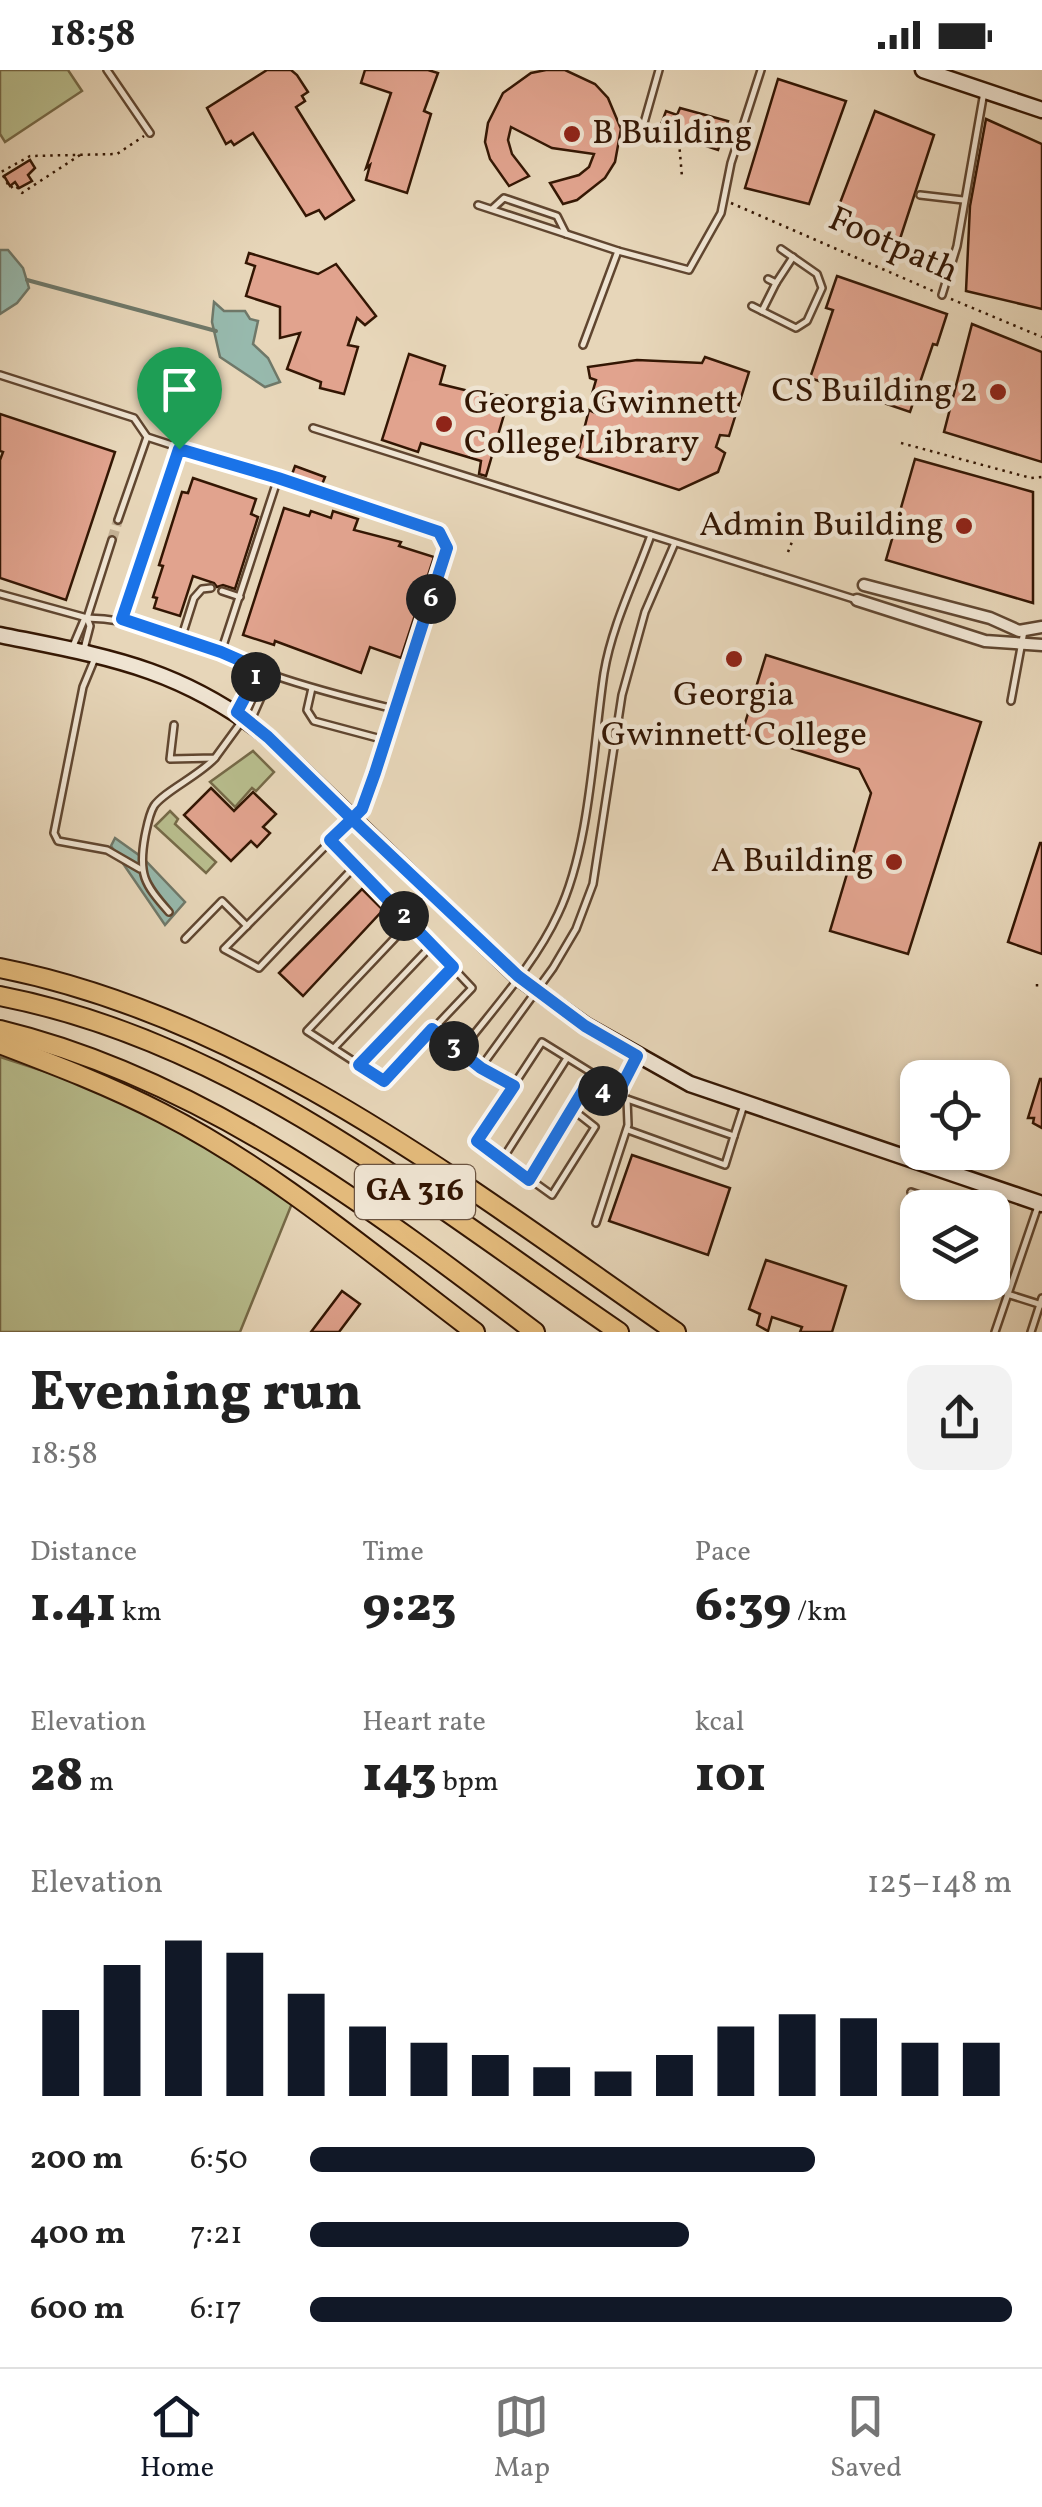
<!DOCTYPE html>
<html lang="en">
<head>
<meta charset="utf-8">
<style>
  :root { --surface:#fff; --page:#f2f2f2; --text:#222; --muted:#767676; --line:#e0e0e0; --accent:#111827 }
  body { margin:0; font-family:Vollkorn,serif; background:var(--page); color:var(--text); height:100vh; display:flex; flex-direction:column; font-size:38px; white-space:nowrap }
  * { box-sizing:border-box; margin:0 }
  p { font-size:32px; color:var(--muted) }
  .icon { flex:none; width:55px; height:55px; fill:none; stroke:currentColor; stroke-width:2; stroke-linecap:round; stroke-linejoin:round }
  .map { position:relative; height:1262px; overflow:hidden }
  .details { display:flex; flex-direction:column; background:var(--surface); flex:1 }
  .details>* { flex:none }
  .tools { position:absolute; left:900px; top:990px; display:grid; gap:20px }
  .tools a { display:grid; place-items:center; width:110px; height:110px; border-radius:20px; background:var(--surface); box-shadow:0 2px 8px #0004; font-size:50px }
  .pin { position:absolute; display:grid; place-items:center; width:85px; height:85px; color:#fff; margin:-102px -42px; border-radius:50% 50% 50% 0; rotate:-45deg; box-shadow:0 0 10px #0007 }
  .pin .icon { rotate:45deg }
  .km { position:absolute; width:50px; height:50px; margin:-25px; border-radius:50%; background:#222; color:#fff; font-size:28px; line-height:50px; text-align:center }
  .round { display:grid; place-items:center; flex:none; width:105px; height:105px; border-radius:20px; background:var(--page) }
  .summary { display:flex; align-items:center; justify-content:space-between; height:170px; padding:0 30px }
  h1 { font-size:55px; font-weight:800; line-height:75px }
  .metrics { display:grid; grid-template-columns:repeat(3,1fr); gap:15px; height:170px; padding:10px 30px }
  .metrics div { display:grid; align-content:center }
  .metrics b { font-size:50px; font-weight:800 }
  .metrics small { font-size:28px; font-weight:400 }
  .metrics p { font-size:28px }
  .chart { height:280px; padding:20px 30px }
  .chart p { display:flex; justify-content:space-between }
  .chart svg { width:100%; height:180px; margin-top:10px; stroke:var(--accent); stroke-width:6 }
  ul { padding:0 30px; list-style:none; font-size:32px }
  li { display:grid; grid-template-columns:160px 120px 1fr; align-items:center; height:75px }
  li i { height:25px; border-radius:12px; background:var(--accent) }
  .status { display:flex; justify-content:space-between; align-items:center; height:70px; padding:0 50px; background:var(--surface); direction:ltr }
  .status svg { height:28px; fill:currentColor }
  .tab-bar { display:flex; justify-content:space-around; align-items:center; height:140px; border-top:2px solid var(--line); background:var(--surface); font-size:28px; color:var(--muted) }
  .tab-bar a { display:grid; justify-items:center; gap:5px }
  .tab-bar .active { color:var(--accent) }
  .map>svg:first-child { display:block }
</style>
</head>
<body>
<div class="status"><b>18:58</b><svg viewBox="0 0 49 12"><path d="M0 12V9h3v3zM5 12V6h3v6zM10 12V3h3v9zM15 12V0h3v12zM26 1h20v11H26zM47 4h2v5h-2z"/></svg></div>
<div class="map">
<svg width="1042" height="1262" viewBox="0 0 1042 1262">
  <rect width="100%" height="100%" fill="#e7d6b9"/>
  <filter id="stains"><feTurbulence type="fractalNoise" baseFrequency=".002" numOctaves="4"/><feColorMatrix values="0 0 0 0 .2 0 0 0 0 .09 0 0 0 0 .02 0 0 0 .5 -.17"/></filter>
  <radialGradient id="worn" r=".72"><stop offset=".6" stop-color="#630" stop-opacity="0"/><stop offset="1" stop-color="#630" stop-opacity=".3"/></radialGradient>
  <g fill="#b8bd8d" stroke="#766a48" stroke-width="2.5">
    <polygon points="0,0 68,0 82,21 5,72 0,64"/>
    <polygon points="253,681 274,702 256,721 252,718 235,737 210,712"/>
    <polygon points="170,741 178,749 175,754 216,792 206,803 155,756"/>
    <polygon points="0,987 123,1027 293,1131 240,1262 0,1262"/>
  </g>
  <g fill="#97b9ad" stroke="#6f7869" stroke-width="2.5">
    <polygon points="0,180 8,180 23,198 29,218 17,233 0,244"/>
    <polygon points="214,232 224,241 245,241 250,249 258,251 253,274 268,288 280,312 265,317 220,287 212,252"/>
    <polygon points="115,768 143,788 185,832 165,855 111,776"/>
  </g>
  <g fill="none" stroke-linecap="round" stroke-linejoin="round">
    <polyline stroke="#6f7869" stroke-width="4" points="27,210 216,261"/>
  </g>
  <g fill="#e1a38e" stroke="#331603" stroke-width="2.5">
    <polygon points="267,0 291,0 297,5 308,22 302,26 305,31 296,37 354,130 325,149 319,140 306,146 253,63 234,75 231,71 226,74 207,38"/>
    <polygon points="365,0 428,0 438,3 424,41 431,44 407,123 366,110 370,95 366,98 391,23 361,13"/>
    <polygon points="546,0 565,0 595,14 608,28 621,59 615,92 605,108 577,130 563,134 550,113 579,105 589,97 594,84 552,78 511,57 508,70 512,84 529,106 509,116 490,89 485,72 488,53 503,23 531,3"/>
    <polygon points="778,9 846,31 809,134 745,118"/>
    <polygon points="680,38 728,51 718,80 673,65 670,74 656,68 666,41 677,45"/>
    <polygon points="875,41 934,65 899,172 835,146"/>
    <polygon points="986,49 1042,74 1042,239 966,221 970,136"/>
    <polygon points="30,90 35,98 28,105 32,111 19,118 15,112 10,116 4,106"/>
    <polygon points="249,183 318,204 336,194 376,246 365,255 357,248 348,275 358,277 344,324 320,318 321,312 287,299 300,263 280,268 280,237 246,226 255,196 246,193"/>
    <polygon points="837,206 947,244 937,275 933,274 910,342 810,308 833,240 826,238"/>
    <polygon points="972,254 1042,282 1042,392 944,362"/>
    <polygon points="409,284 445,296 440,314 477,323 512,326 511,339 506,338 486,406 479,404 481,391 421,373 418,382 382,370"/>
    <polygon points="705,287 749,302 729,366 720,365 716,377 725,383 718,402 679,420 577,387 589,340 600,345 605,328 592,324 596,310 590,308 588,297 637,290 702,293"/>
    <polygon points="0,344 115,382 66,530 0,508 0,390 3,382 0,381"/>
    <polygon points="915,389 1033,422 1033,533 886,490"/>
    <polygon points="295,396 325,407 321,417 291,407"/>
    <polygon points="193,408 256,429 251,444 258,447 235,519 223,515 217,517 214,513 193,506 180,546 154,538 157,528 153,527 163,496 159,495 182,422 188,423"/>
    <polygon points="284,438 309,446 311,441 331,448 333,441 358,449 354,460 401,472 399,476 434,487 401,588 370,577 361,603 275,571 274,575 243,565"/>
    <polygon points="766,585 981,652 908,884 830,861 871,723 859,699 742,663"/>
    <polygon points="211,718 234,741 253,722 276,744 263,757 270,763 257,777 251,771 231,791 184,745"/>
    <polygon points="1040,773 1042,773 1042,884 1008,872"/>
    <polygon points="362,819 383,840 303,926 279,903"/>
    <polygon points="1040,1009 1042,1009 1042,1058 1033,1053 1034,1048 1028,1048"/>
    <polygon points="632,1085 730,1118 708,1185 609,1151"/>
    <polygon points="916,1131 918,1131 918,1174 903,1169"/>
    <polygon points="766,1190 846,1216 832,1262 800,1262 802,1257 772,1247 768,1261 757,1255 760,1244 749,1239"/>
    <polygon points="342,1221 360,1234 339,1262 311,1262"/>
  </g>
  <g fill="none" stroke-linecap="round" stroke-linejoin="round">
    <polyline stroke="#c3b095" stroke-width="10" stroke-dasharray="10 5" stroke-linecap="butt" points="112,470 118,450"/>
    <g stroke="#604630" stroke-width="10">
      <g id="lane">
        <polyline points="107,0 150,63"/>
        <polyline points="642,60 659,0"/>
        <polyline points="920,125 963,130"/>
        <polyline points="478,135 618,181 689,200 721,143 731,93 761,0"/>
        <polyline points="492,139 504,128 557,146 566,164"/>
        <polyline points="768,209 776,213 793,187"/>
        <polyline points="942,225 957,176 984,22"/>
        <polyline points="752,236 796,258 807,251 822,218 817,204 781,179"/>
        <polyline points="762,241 776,213"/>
        <polyline points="583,275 618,181"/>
        <polyline points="0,305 134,348 147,367 118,450"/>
        <polyline points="313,358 857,530"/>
        <polyline points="222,521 240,527"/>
        <polyline points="0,524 87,548 112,470"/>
        <path d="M 87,548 C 153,549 212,582 273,605 C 313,619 353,629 394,639 L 447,478 L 439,462 L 147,367"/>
        <polyline points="123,549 179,379"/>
        <polyline points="181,569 194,528 202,519 211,518"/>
        <polyline points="73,576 84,550"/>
        <polyline points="84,579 90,556 87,548"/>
        <polyline points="221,582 278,408"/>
        <polyline points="95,588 83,617 54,763 58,771 107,780 140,799"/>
        <polyline points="312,618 307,640 314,651 385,670"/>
        <polyline points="1011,631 1024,561"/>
        <polyline points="238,641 260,599"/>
        <polyline points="251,650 271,605"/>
        <polyline points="174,655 170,689 215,688 242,651"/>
        <polyline points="330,770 356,795 259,898 224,879 362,739 394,639"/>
        <polyline points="356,795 409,851"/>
        <path d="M 169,842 C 144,814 138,804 145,766 C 147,757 149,744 154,736 C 163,722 200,705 215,688"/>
        <polygon points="410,852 472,918 384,1011 307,961"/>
        <polyline points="185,869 222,831 247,856"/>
        <polyline points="432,959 481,997 514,1016"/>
        <polyline points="334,978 432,875"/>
        <path d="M 460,982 C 494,938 535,894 558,844 C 590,777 593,677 604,603 C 612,555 635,510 651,465"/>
        <polyline points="359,995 453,897"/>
        <polyline points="481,997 553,898 576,859 593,814 622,625 645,542 674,475"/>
        <polyline points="616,1027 637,987"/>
        <polyline points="627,1029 734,1066 725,1095 628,1060"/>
        <polyline points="572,1039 595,1057 552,1125 477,1071 542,972 592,1003 587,1014"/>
        <polyline points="734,1066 744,1035"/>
        <polyline points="502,1090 567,988"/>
        <polyline points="529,1110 587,1014 627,1029 628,1055 596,1153"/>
        <polyline points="911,1122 958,1138"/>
        <polyline points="978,1138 984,1118"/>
        <polyline points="913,1193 918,1195"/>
        <polyline points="1007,1224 1042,1235"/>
        <polyline points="995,1262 1038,1136"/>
        <polyline points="1031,1262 1042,1228"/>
      </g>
    </g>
    <g stroke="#604630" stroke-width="15">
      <g id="street">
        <polyline points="864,515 990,548 1019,561 1042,557"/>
        <polyline points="857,530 985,571 1042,575"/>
      </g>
    </g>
    <g stroke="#331603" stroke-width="19">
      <g id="secondary">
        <polyline points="923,0 1042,40"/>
        <path d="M 0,565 C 107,587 178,597 268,667 L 518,907 L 585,955 L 690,1014 L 1042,1134"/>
      </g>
    </g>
    <g stroke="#331603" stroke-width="22">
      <g id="highway">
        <path d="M 0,898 C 252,948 469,1119 676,1262"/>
        <path d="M 0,926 C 236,972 425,1130 619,1262"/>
        <path d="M 0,960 C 202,1009 372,1138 535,1262"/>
        <path d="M 0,974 C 55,995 110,1016 162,1043 C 275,1101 374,1186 475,1262"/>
      </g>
    </g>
    <g stroke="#331603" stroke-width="2.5" stroke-dasharray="2.5 5" stroke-linecap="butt">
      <polyline points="679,72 682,107"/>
      <polyline points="80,85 22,123 15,115 10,118 1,102 30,86 117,84 144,66"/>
      <polyline points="731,133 935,222"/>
      <polyline points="951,229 1042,267"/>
      <polyline points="901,373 1031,408 1042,407"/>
      <polyline points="788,482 799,454"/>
      <polyline points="1037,914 1037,917"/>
    </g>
    <use href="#lane" stroke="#efe4d2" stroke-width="5"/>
    <use href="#street" stroke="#efe4d2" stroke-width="10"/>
    <use href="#secondary" stroke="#efe4d2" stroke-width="14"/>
    <use href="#highway" stroke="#e4bb7c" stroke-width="18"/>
  </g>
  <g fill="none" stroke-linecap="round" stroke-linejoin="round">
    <g stroke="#fff" stroke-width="20">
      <polyline id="route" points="179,379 122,549 221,582 260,599 237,642 268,667 352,749 330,770 453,897 359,995 384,1011 432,959 481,998 514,1016 477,1071 529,1110 587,1014 616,1027 637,986 585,956 518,906 352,749 362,739 375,703 447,478 439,462 278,408 179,379"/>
    </g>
    <use href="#route" stroke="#1a73e8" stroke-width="12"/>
  </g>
  <g fill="#8f2418" stroke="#efe4d2" stroke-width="4">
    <circle cx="572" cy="64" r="10"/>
    <circle cx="998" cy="322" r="10"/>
    <circle cx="444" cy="354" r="10"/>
    <circle cx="964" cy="456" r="10"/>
    <circle cx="734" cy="589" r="10"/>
    <circle cx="894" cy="792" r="10"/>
  </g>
  <g text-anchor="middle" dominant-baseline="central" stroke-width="9" stroke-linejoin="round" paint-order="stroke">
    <rect fill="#efe4d2" stroke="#6b5441" stroke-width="2.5" x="355" y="1095" width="120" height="54" rx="8"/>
    <g font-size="32" font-weight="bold" fill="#331603">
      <text x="415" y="1122">GA 316</text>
    </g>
    <g font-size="35" fill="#331603" stroke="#efe4d2" text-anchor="end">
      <text x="592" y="64" text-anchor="start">B Building</text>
      <text x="978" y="322">CS Building 2</text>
      <text x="464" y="334" text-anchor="start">Georgia Gwinnett<tspan x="464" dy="40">College Library</tspan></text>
      <text x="944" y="456">Admin Building</text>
      <text x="734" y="626" text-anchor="middle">Georgia<tspan x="734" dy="40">Gwinnett College</tspan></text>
      <text x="874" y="792">A Building</text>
    </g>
    <g font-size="35" fill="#331603" stroke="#efe4d2">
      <text transform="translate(893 176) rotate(24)">Footpath</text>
    </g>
  </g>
  <rect width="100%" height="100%" filter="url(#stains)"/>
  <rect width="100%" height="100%" fill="url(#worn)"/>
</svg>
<div class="tools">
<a><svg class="icon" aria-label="locate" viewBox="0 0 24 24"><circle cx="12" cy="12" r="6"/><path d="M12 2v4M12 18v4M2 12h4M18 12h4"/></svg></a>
<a><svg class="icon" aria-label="layers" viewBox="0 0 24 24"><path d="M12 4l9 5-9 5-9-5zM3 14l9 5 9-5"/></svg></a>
</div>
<div class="pin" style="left:179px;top:379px;background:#1e9e55"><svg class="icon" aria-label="arrive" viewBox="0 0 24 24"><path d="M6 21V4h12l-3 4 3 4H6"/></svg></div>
<b class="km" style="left:256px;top:607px">1</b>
<b class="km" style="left:404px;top:846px">2</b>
<b class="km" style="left:454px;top:976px">3</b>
<b class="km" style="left:603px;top:1021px">4</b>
<b class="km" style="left:431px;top:529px">6</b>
</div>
<section class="details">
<div class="summary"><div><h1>Evening run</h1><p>18:58</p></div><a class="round"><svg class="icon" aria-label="share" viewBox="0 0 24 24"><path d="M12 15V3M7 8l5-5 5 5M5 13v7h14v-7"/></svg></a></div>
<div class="metrics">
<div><p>Distance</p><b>1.41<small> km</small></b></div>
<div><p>Time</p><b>9:23</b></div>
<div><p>Pace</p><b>6:39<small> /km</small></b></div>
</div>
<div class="metrics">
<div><p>Elevation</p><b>28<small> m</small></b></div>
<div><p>Heart rate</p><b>143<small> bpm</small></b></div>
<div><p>kcal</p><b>101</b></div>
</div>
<div class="chart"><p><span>Elevation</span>125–148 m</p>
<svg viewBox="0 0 160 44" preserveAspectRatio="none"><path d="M5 44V23M15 44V12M25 44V6M35 44V9M45 44V19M55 44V27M65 44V31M75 44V34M85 44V37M95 44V38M105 44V34M115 44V27M125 44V24M135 44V25M145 44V31M155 44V31"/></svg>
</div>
<ul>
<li><b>200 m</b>6:50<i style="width:72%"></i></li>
<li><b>400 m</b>7:21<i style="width:54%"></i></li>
<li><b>600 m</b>6:17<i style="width:100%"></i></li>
</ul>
</section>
<nav class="tab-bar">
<a class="active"><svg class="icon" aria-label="home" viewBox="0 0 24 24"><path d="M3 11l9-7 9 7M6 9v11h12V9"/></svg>Home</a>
<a><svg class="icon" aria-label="map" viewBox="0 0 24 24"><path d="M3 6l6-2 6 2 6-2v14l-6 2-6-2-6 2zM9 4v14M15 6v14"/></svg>Map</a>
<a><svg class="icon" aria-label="saved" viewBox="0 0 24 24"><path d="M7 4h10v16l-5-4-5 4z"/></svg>Saved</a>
</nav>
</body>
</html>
